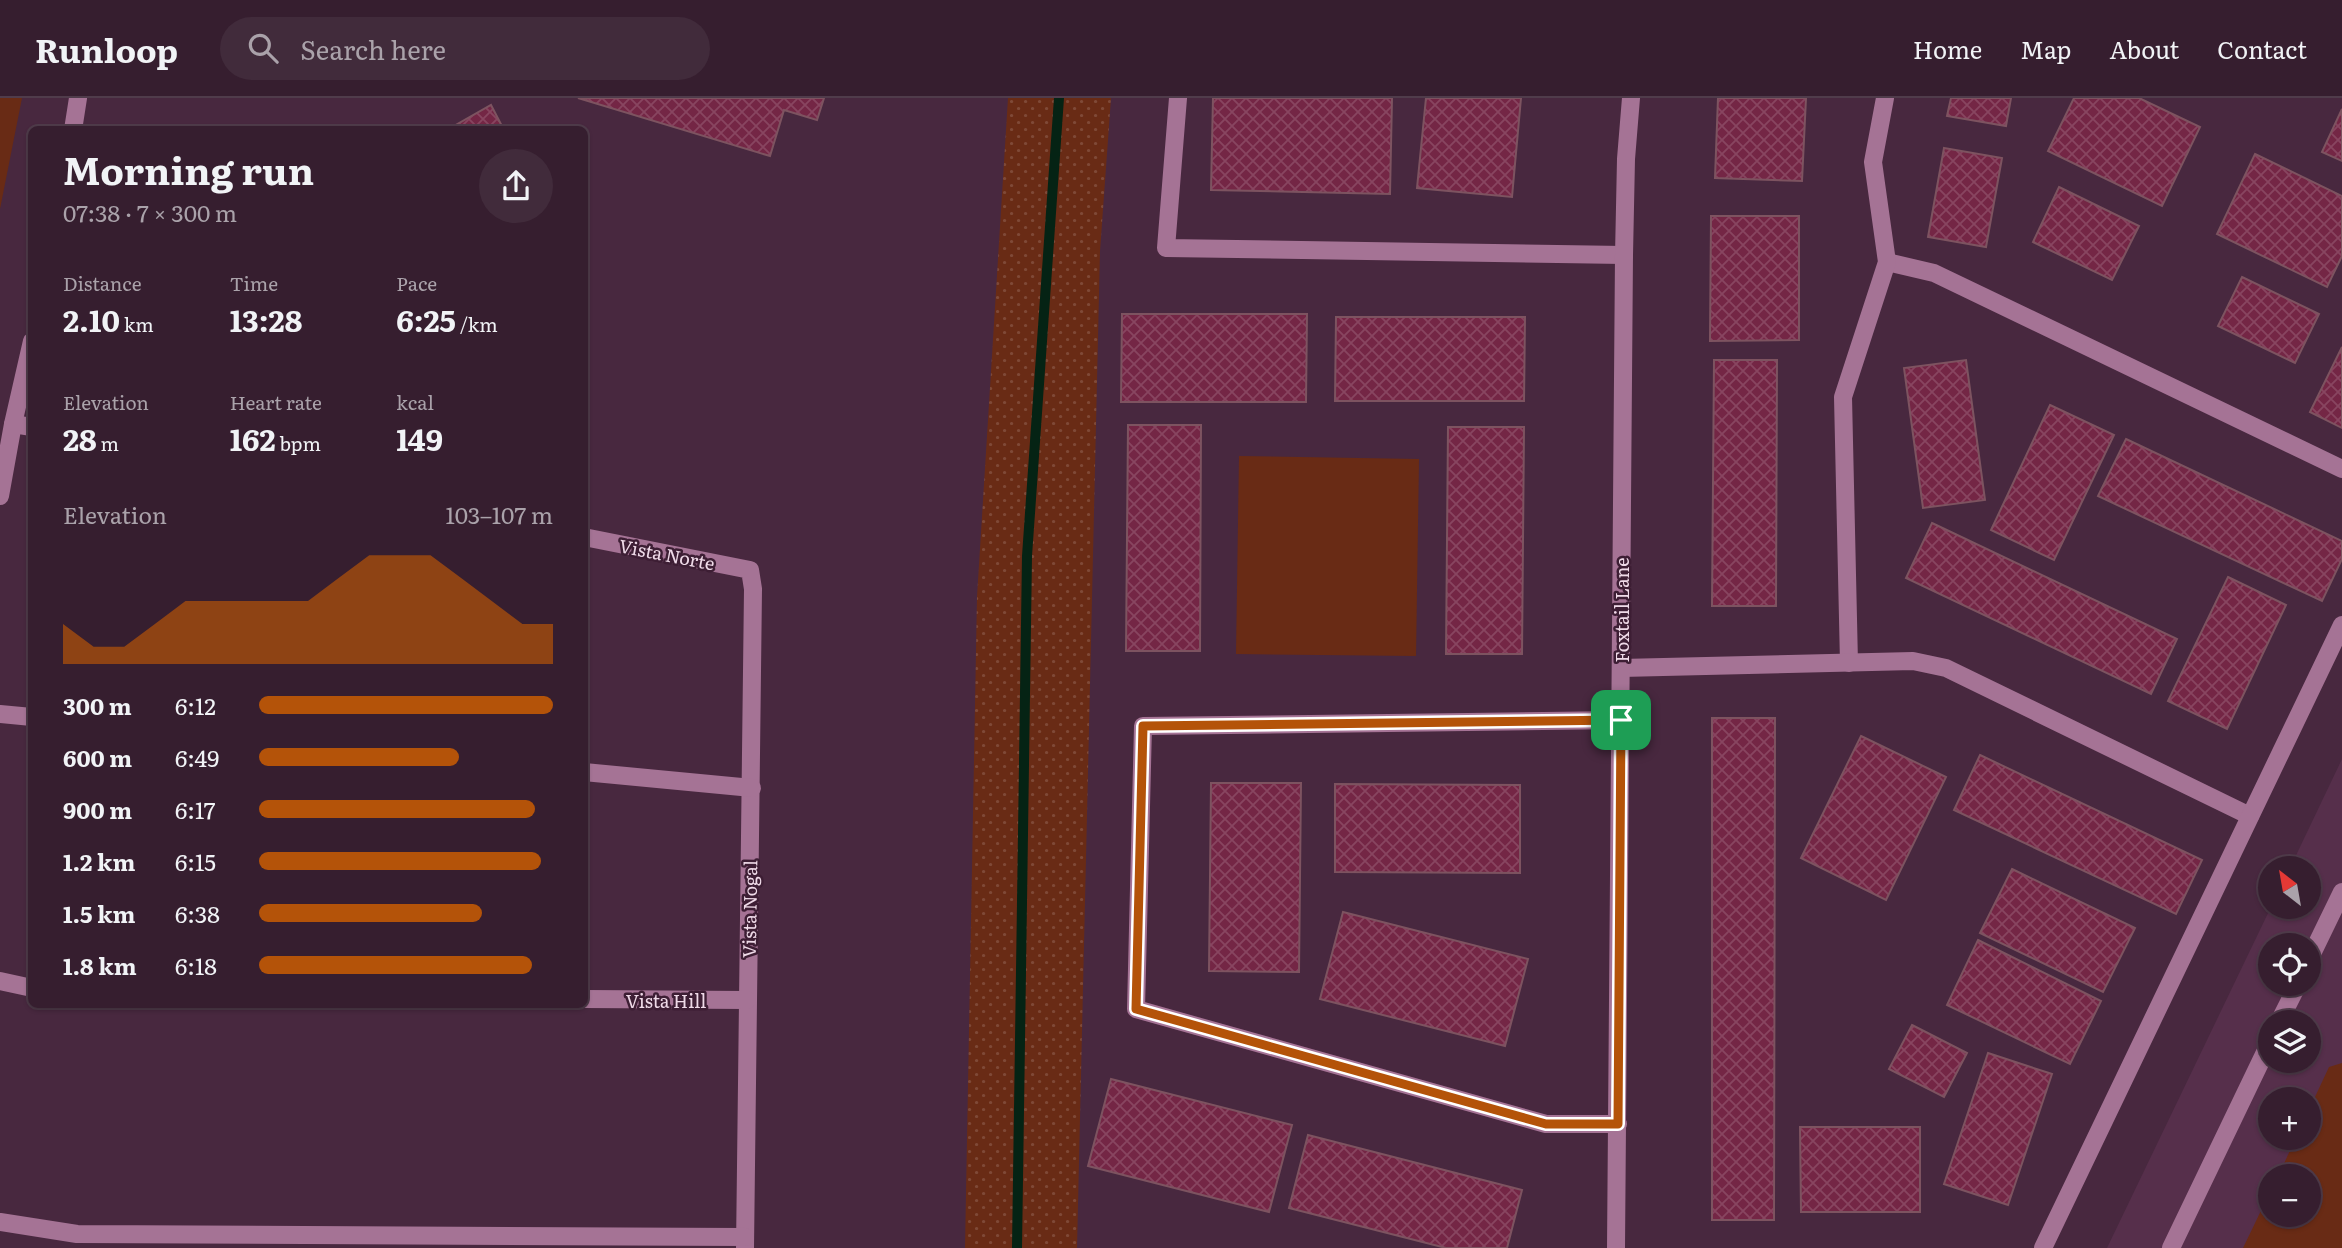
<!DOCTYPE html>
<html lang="en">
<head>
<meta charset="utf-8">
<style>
  :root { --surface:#361e2f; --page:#412b3b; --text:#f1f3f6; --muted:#aaa2aa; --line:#503c4b; --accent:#b45309 }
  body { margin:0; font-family:Literata,serif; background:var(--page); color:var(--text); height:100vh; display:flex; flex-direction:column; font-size:26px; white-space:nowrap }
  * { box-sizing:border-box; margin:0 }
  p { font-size:23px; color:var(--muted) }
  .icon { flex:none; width:38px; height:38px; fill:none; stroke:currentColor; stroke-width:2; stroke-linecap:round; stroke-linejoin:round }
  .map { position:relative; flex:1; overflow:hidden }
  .side { position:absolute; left:28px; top:28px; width:560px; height:882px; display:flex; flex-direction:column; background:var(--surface); border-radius:10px; box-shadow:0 2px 5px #0004,0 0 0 2px var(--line) }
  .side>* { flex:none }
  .needle { width:46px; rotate:329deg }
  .fabs { position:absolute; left:2258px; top:758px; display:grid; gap:14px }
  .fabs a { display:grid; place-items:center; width:63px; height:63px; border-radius:50%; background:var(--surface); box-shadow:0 2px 5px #0004,0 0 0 2px var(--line); font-size:35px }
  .pin { position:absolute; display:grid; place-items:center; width:60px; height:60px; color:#fff; margin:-30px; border-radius:14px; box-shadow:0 4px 10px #0006 }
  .round { display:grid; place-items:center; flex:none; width:74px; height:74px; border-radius:37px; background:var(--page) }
  .headline { display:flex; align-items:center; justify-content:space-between; height:119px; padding:0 35px }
  h1 { font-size:38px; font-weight:700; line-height:52px }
  .figures { display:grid; grid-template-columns:repeat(3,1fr); gap:10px; height:119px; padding:7px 35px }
  .figures div { display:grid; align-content:center }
  .figures b { font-size:30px; font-weight:700 }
  .figures small { font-size:19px; font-weight:400 }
  .figures p { font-size:19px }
  .chart { height:196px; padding:14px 35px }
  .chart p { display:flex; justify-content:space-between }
  .chart svg { width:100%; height:126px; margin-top:7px; fill:var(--accent); opacity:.7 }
  ul { padding:0 35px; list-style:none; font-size:23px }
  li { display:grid; grid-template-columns:112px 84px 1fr; align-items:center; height:52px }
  li i { height:18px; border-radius:9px; background:var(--accent) }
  header { display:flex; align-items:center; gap:42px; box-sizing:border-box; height:98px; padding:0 35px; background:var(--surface); border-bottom:2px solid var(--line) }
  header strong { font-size:33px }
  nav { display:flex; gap:38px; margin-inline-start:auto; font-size:24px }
  .search { width:490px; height:63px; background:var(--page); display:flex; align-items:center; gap:18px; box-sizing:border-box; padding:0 24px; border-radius:38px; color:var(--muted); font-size:26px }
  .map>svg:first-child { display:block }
</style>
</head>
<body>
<header>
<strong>Runloop</strong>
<div class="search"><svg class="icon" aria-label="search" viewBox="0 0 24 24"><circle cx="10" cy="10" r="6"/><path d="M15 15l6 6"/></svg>Search here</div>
<nav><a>Home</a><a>Map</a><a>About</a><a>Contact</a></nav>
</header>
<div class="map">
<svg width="2342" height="1150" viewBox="0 0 2342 1150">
  <defs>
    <pattern id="grass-dots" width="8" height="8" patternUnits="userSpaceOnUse" patternTransform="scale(1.75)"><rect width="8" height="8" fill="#692b15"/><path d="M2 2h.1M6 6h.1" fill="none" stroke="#7f4937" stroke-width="1.8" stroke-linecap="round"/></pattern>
    <pattern id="building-cross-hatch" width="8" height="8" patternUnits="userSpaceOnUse" patternTransform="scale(1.75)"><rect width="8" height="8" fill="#742645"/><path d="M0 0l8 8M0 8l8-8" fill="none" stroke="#884560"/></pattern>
  </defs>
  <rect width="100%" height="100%" fill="#48283f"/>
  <path fill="#562f4b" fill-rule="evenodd" d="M 2342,661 L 2342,1150 L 2107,1150 L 2271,809 L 2308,808 L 2308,770 L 2290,770 ZM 2270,847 L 2308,847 L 2308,886 L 2270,886 ZM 2270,924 L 2308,924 L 2308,962 L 2270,962 ZM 2270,1001 L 2308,1001 L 2308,1040 L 2270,1040 ZM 2270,1078 L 2308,1078 L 2308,1116 L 2270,1116 Z"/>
  <polygon fill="url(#grass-dots)" points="1008,0 1111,0 1100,153 1077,1150 965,1150 977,499"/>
  <g fill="#692b15">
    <polygon points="0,0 22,0 0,111"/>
    <polygon points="1239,358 1419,361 1416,558 1236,556"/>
    <polygon points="2342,965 2342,1150 2243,1150 2270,1094 2270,1116 2308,1116 2308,1078 2278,1078 2296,1040 2308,1040 2308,1014 2329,969"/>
  </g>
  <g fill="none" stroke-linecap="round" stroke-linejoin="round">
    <polyline stroke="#052314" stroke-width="10" points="1017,1150 1027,458 1059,0"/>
  </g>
  <g fill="url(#building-cross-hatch)" stroke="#7d5360" stroke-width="2">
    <polygon points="578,0 824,0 817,22 784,12 770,58"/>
    <polygon points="1213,0 1392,0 1390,96 1211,92"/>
    <polygon points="1426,0 1521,0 1512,99 1417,90"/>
    <polygon points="1718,0 1806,0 1802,83 1715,80"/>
    <polygon points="1951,0 2011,0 2006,28 1947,18"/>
    <polygon points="2074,0 2139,0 2200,29 2162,108 2048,53"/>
    <polygon points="491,7 504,32 447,32"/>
    <polygon points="2342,11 2342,63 2322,54"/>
    <polygon points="1944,50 2002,60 1986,149 1928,139"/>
    <polygon points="2255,56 2342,98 2342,158 2327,189 2217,136"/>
    <polygon points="2059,89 2139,128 2112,182 2033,144"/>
    <polygon points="1711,118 1799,118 1799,242 1710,243"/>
    <polygon points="2242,179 2319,216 2295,265 2218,228"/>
    <polygon points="1122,216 1307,216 1306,304 1121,304"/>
    <polygon points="1336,219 1525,219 1524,303 1335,303"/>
    <polygon points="2342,249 2342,330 2310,314"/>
    <polygon points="1714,262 1777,262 1776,508 1712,508"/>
    <polygon points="1966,262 1985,402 1923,410 1904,270"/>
    <polygon points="2050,307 2114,337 2054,462 1991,432"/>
    <polygon points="1128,327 1201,327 1200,553 1126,553"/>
    <polygon points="1448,329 1524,329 1522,556 1446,556"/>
    <polygon points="2126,341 2342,443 2342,461 2322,503 2098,398"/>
    <polygon points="1932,425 2177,541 2151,596 1906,480"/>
    <polygon points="2228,479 2286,507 2227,631 2168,603"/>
    <polygon points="1712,620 1775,620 1774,1122 1712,1122"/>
    <polygon points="1861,638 1946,679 1886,802 1801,760"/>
    <polygon points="1980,657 2202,762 2176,816 1954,712"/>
    <polygon points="1211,685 1301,685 1299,874 1209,873"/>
    <polygon points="1335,686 1520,687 1520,775 1335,774"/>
    <polygon points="2012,771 2135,830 2103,894 1980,835"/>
    <polygon points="1343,814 1528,861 1505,948 1320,901"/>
    <polygon points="1978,842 2101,903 2070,966 1947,907"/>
    <polygon points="1912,927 1967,955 1944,999 1889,971"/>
    <polygon points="1988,955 2052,976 2008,1107 1944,1086"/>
    <polygon points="1111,981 1292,1027 1269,1114 1088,1068"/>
    <polygon points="1800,1029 1920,1029 1920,1114 1801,1114"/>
    <polygon points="1308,1037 1522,1092 1507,1150 1446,1150 1289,1110"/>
  </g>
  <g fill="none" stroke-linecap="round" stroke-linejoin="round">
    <g stroke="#a57395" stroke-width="18">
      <polyline points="1178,0 1166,150 1624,157"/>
      <polyline points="73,32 78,0"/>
      <polyline points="1887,164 1934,175 2342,371"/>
      <polyline points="13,326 32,329"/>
      <polyline points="0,398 13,326 32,243"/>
      <polyline points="584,439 750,472 753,491 745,1150"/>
      <polyline points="1849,565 1843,299 1887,164 1873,64 1885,0"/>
      <polyline points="1621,570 1913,563 1946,570 2250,718"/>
      <polyline points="0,616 32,619"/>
      <polyline points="584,674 752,690"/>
      <polyline points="2308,864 2342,794"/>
      <polyline points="0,883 32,890"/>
      <polyline points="584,901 747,902"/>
      <polyline points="2279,924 2298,886"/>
      <polyline points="1618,1026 1546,1026 1136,911 1143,628 1621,622"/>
      <polyline points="0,1124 77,1136 745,1139"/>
      <polyline points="1616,1150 1624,157 1626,61 1631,0"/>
      <polyline points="2043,1150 2342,527"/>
      <polyline points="2171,1150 2270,944"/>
    </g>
  </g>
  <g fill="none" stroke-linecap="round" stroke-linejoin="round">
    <g stroke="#fff" stroke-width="14">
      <polygon id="route" points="1621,622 1618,1026 1546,1026 1136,911 1143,628"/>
    </g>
    <use href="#route" stroke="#b45309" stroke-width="9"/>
  </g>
  <g text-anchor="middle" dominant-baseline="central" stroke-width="5" stroke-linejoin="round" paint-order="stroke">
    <g font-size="18" fill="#efdae8" stroke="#3d1e34">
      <text transform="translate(667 456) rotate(11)">Vista Norte</text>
      <text transform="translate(1621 512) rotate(-90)">Foxtail Lane</text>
      <text transform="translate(749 811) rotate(-89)">Vista Nogal</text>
      <text x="666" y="902">Vista Hill</text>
    </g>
  </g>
</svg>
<div class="fabs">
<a><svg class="needle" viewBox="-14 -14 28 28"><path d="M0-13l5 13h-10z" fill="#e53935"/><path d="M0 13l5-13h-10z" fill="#aaa2aa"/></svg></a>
<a><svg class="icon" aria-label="locate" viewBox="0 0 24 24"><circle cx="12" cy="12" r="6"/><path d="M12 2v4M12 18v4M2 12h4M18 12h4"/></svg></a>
<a><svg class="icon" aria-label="layers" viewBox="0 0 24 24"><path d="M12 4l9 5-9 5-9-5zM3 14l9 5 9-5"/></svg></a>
<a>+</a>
<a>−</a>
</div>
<div class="pin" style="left:1621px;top:622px;background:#1e9e55"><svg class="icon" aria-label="arrive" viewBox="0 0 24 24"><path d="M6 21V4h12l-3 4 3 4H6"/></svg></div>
<section class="side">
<div class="headline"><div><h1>Morning run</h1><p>07:38 · 7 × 300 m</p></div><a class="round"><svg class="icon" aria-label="share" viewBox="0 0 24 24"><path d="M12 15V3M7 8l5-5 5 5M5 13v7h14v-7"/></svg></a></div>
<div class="figures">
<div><p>Distance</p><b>2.10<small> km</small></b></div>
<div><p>Time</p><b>13:28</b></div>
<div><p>Pace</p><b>6:25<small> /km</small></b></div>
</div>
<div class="figures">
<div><p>Elevation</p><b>28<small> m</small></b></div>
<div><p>Heart rate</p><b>162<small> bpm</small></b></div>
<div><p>kcal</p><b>149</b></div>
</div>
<div class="chart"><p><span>Elevation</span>103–107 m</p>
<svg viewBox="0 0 160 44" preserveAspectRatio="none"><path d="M0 44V30L10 38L20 38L30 30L40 22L50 22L60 22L70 22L80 22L90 14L100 6L110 6L120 6L130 14L140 22L150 30L160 30V44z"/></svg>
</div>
<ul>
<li><b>300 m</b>6:12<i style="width:100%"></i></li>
<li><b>600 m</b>6:49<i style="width:68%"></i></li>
<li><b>900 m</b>6:17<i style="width:94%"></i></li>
<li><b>1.2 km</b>6:15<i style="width:96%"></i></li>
<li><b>1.5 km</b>6:38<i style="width:76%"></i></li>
<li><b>1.8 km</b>6:18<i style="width:93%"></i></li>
</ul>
</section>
</div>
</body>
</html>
